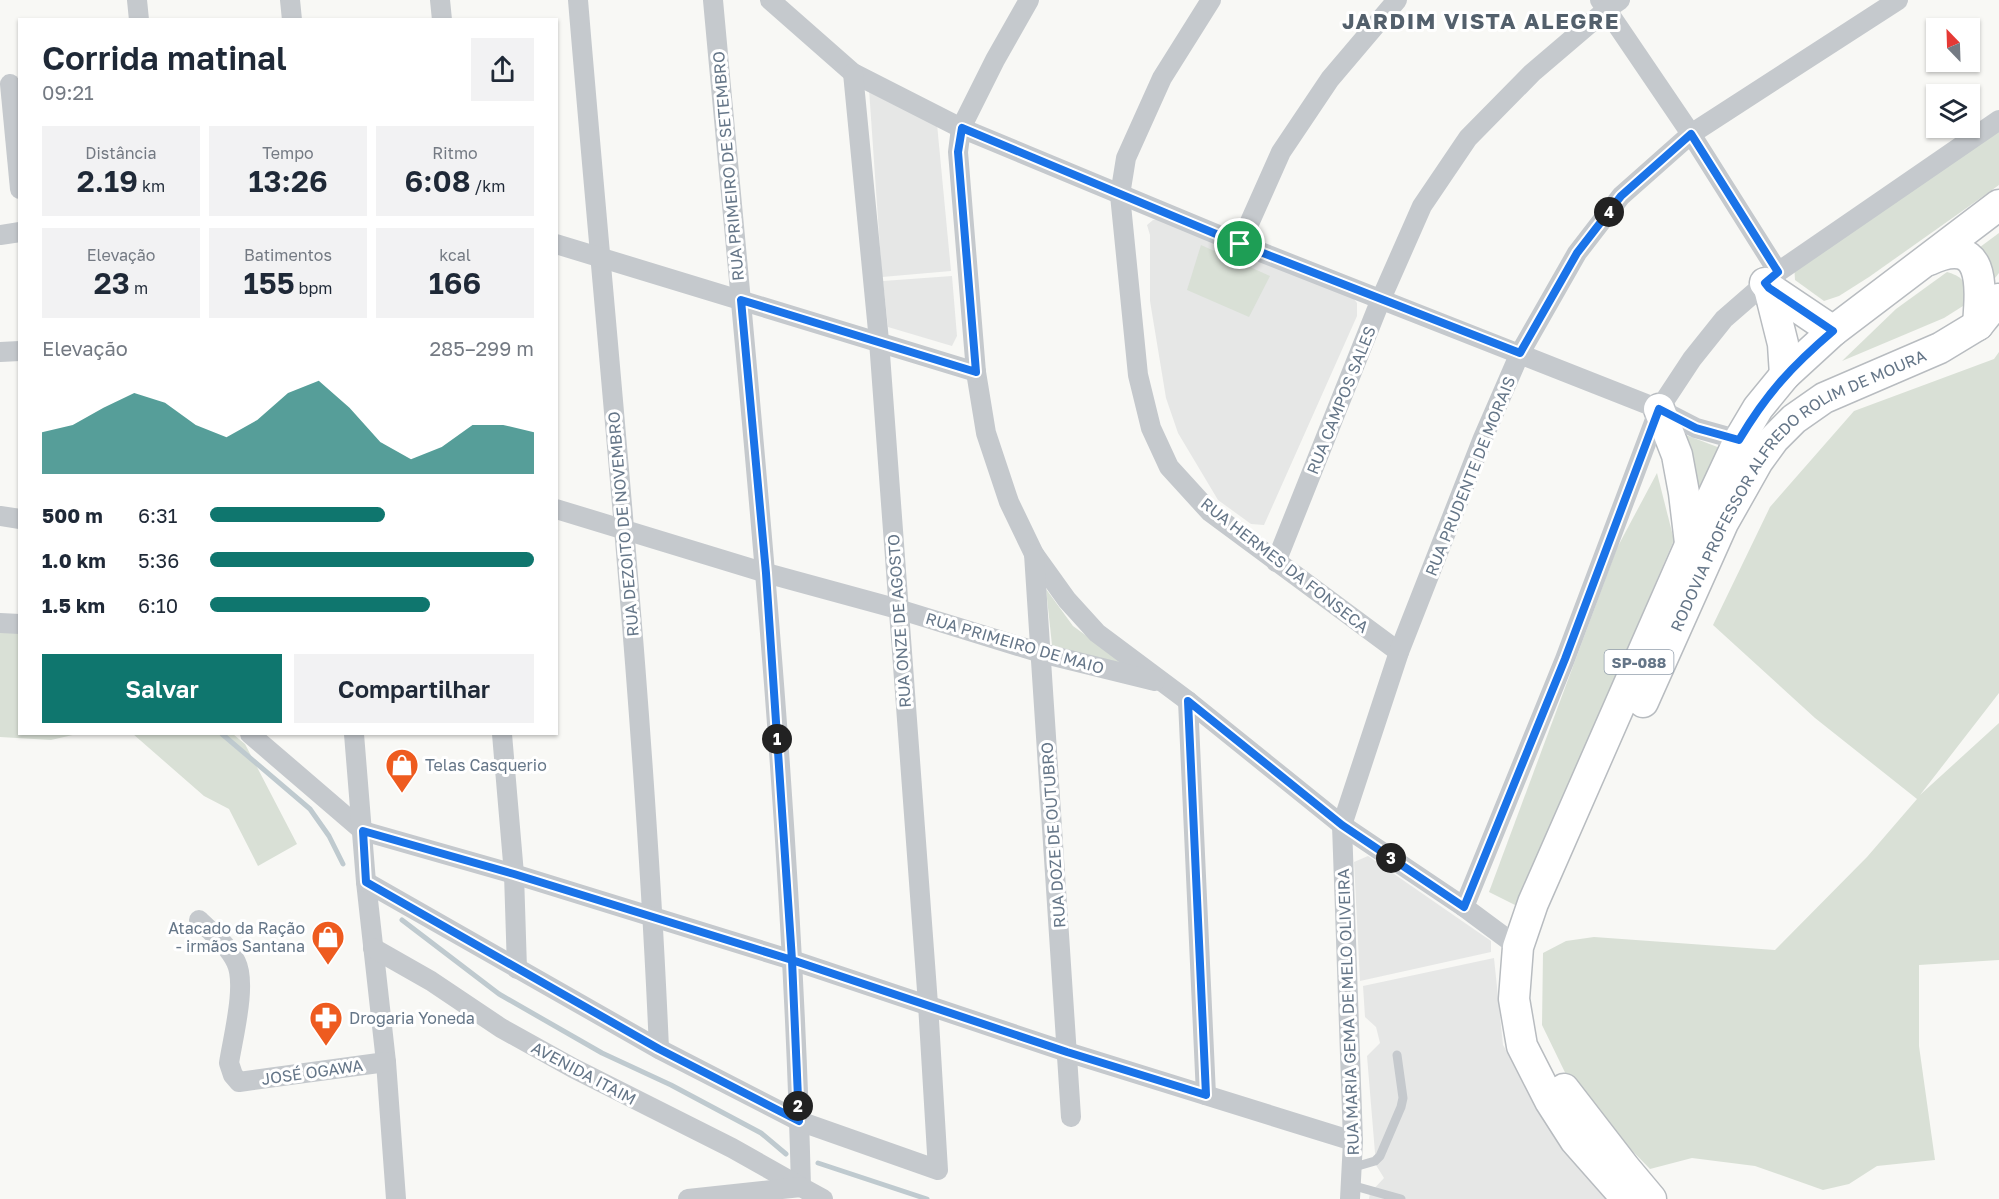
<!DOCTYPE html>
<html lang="pt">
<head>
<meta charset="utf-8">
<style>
  :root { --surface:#fff; --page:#f2f2f3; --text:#1f2937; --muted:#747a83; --accent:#0f766e }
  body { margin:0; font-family:"Golos Text",sans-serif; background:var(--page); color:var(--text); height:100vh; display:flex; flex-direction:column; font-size:22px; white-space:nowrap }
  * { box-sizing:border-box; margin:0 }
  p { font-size:20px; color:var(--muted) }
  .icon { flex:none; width:33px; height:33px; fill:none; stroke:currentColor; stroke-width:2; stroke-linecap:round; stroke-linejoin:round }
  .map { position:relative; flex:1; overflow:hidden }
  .side { position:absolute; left:18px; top:18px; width:540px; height:717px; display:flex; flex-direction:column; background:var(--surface); border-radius:0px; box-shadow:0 2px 4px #0004 }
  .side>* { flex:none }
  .needle { width:39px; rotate:337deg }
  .fabs { position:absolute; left:1926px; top:18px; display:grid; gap:12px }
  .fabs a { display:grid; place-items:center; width:54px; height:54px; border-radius:0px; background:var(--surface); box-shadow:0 2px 4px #0004; font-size:30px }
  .pin { position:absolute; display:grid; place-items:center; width:51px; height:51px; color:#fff; margin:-26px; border:3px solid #fff; border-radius:50%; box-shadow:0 2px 6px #0007 }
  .km { position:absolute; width:30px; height:30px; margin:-15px; border-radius:50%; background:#222; color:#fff; font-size:16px; line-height:30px; text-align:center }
  .round { display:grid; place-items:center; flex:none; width:63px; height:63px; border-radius:0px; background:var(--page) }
  .overview { display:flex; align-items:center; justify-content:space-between; height:102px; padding:0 24px }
  h1 { font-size:33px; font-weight:600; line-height:45px }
  .figures { display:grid; grid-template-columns:repeat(3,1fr); gap:9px; height:102px; padding:6px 24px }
  .figures div { display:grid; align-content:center; border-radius:0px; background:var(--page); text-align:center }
  .figures b { font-size:30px; font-weight:600 }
  .figures small { font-size:16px; font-weight:400 }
  .figures p { font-size:16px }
  .chart { height:168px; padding:12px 24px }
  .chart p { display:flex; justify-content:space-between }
  .chart svg { width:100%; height:108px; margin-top:6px; fill:var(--accent); opacity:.7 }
  .primary-button { display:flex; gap:12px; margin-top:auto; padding:12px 24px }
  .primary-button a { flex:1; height:69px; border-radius:0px; background:var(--accent); color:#fff; font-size:24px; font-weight:600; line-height:69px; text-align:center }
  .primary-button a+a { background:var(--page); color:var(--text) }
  ul { padding:0 24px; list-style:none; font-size:20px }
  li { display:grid; grid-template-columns:96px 72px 1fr; align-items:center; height:45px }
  li i { height:15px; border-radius:8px; background:var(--accent) }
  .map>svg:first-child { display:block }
</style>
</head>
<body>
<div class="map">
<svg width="1999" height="1199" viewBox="0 0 1999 1199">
  <rect width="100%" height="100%" fill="#f8f8f5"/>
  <g fill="#e6e7e6">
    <polygon points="869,89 937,124 951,271 882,277"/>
    <polygon points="1163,218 1350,294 1357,303 1357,316 1264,525 1251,524 1218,500 1178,433 1166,398 1150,301 1150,235 1147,225 1153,220"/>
    <polygon points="952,276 957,336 952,346 888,327 883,281"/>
    <polygon points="1368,856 1491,941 1491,952 1360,981 1354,862"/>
    <polygon points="1494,958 1503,1045 1531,1094 1538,1110 1558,1142 1612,1199 1369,1199 1370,1193 1384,1178 1376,1165 1367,1056 1380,1043 1376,1027 1365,1017 1363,986"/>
  </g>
  <g fill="#d9e0d6">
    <polygon points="1999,122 1999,185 1869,277 1839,296 1824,301 1795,280 1794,264"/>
    <polygon points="1999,233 1999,273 1995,278 1972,253"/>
    <polygon points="1201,245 1270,276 1249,317 1187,290"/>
    <path d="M 1947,272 C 1961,276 1965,281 1970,294 L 1963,306 L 1944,318 L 1842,361 L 1896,309 Z"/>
    <polygon points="1999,352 1999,693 1920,795 1999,723 1999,960 1919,965 1919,1046 1935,1160 1877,1166 1849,1184 1823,1190 1755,1166 1692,1158 1650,1169 1574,1091 1542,1025 1543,953 1566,941 1594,937 1775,950 1867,857 1917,799 1815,718 1713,625 1770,507 1854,411 1994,359"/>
    <polygon points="1673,430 1720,448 1700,491"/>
    <polygon points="1657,473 1674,540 1517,906 1489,892 1617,548"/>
    <polygon points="1046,589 1073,626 1129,667 1052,645"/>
    <polygon points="0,622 19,625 20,734 77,734 51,740 0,737"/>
    <polygon points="133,734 233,734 245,744 297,844 258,866 229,809 204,796"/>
  </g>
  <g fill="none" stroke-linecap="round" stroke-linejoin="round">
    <g stroke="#bfcacf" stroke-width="5">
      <polyline points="222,734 310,809 329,836 343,864"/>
      <polyline points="402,920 499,994 602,1053 671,1085 761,1133 786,1154"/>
      <polyline points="818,1163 927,1199"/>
    </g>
    <g stroke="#b8bcc0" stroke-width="33">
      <g id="primary">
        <path d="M 1929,260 C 1986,234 1981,287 1978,325"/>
        <polyline points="1765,283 1769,288 1833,331"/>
        <polyline points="1769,288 1783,344 1785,375"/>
        <polyline points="1659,409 1677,455 1684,493 1690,543"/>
        <path id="s1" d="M 1643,702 L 1723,523 L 1758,461 L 1774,439 L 1794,419 L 1824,398 L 1940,348 L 1978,325 L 1999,299"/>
        <polyline points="1564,1089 1625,1168 1651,1199"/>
        <polyline points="1627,1199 1575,1140 1550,1101 1522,1046 1514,999 1518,947 1533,903 1690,545 1739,440 1758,408 1785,375 1833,331 1999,205"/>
      </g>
    </g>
    <g stroke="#c5c9cd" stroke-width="9">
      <polyline points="1351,1168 1375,1161 1380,1156 1401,1107 1403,1098 1397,1055"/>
      <polyline points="1351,1185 1401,1199"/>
    </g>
    <g stroke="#c5c9cd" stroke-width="20">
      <polyline points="137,0 139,20"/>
      <polyline points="290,0 292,20"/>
      <polyline points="440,0 442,20"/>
      <path d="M 578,0 C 607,350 644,699 659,1049"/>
      <path d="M 713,0 C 749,395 791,790 801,1187"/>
      <polyline points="770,0 853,73 961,128 1240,244 1659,409 1696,428 1739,440"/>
      <polyline points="1029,0 995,60 961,128 958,152 976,372 986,433 1009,502 1034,554 1067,600 1097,633 1188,701 1342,825 1464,907 1518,947"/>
      <polyline points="1211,0 1162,78 1126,158 1120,195 1138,375 1151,428 1169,467 1210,512 1399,652"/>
      <polyline points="1600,0 1691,134 1778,272"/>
      <polyline points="10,84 20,189"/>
      <polyline points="0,235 20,232"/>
      <polyline points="556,244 976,372"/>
      <polyline points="1240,244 1281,152 1330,79 1397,0"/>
      <polyline points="0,352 20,351"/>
      <polyline points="556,509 766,573 898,609 1041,653 1155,681"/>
      <polyline points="0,516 20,519"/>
      <polyline points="1034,554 1071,1117"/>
      <polyline points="1276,562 1381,299 1422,206 1468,138 1532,73 1607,9 1620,0"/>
      <polyline points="0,623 20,624"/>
      <polyline points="1188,701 1206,1095"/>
      <polyline points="250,734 363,831 514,874 792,960 1067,1052 1353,1141"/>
      <polyline points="354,734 366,882 386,1062 396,1199"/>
      <polyline points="502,734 514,874 517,969"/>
      <polyline points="366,882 659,1049 799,1121 938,1170 928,1004 879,341 853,73"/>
      <polyline points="1464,907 1565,659 1659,409 1692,359 1724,319 1778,272 1999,120"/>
      <path d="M 199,920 C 212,933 228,945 236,962 C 247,984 233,1037 229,1063 L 233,1075 L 239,1082 L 386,1062"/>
      <polyline points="373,948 431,981 501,1028 573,1068 732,1148 801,1187"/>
      <polyline points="688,1199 801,1187 823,1199"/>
      <polyline points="1350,1199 1353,1141 1342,825 1399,652 1483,438 1520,353 1577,253 1621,196 1691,134 1898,0"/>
    </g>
    <use href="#primary" stroke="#fff" stroke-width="30"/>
  </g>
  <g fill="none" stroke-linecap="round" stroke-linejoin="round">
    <g stroke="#fff" stroke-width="12">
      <path id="route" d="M 1240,244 L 962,128 L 958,152 L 976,372 L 741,300 L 766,573 L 792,960 L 514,874 L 363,831 L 366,882 L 659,1049 L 799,1121 L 792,960 L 1067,1052 L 1206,1095 L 1188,701 L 1342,825 L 1464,907 L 1565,659 L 1659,409 L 1696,428 L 1739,440 C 1767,393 1792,366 1833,331 L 1769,288 L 1765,283 L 1778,272 L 1691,134 L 1621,196 L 1577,253 L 1520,353 L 1240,244"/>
    </g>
    <use href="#route" stroke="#1a73e8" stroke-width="8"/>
  </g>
  <defs>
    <g id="shop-pin" transform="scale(1.725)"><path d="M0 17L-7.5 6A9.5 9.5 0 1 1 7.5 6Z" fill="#ee5b1f" stroke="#fff"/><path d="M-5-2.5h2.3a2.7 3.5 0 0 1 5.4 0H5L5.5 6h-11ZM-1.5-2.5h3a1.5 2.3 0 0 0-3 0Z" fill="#fff"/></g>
    <g id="pharmacy-pin" transform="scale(1.725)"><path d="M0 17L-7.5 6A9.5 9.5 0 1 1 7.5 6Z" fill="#ee5b1f" stroke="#fff"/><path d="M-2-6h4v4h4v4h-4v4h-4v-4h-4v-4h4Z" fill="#fff"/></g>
  </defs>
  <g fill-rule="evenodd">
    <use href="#shop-pin" x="402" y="765"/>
    <use href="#shop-pin" x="328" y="937"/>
    <use href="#pharmacy-pin" x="326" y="1018"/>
  </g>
  <g text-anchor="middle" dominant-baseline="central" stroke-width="6" stroke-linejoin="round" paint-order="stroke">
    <rect fill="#fff" stroke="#939fac" stroke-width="1.5" x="1604.5" y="650" width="69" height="24" rx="4.5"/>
    <g font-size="15" font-weight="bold" fill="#657688">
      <text x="1639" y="662">SP-088</text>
    </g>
    <g font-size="16" fill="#657688" stroke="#fff">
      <text transform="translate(728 166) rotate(-95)">RUA PRIMEIRO DE SETEMBRO</text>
      <text transform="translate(1341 400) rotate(-68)">RUA CAMPOS SALES</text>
      <text transform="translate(1470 476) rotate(-68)">RUA PRUDENTE DE MORAIS</text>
      <text stroke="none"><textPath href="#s1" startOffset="274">RODOVIA PROFESSOR ALFREDO ROLIM DE MOURA</textPath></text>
      <text transform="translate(623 524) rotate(-95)">RUA DEZOITO DE NOVEMBRO</text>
      <text transform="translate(1285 565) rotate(38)">RUA HERMES DA FONSECA</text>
      <text transform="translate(899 621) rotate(-94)">RUA ONZE DE AGOSTO</text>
      <text transform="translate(1015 643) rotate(16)">RUA PRIMEIRO DE MAIO</text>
      <text transform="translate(1053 835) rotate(-94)">RUA DOZE DE OUTUBRO</text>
      <text transform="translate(1348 1012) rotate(-92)">RUA MARIA GEMA DE MELO OLIVEIRA</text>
      <text transform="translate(312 1072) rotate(-8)">JOSÉ OGAWA</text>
      <text transform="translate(584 1073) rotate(28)">AVENIDA ITAIM</text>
    </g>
    <g font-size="16" fill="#657688" stroke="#fff" text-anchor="start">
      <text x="425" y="765">Telas Casquerio</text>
      <text x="305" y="928" text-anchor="end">Atacado da Ração<tspan x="305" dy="18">- irmãos Santana</tspan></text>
      <text x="349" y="1018">Drogaria Yoneda</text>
    </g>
    <g font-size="22" font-weight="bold" letter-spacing="1.5" fill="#53606c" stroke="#fff">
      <text x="1481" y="20">JARDIM VISTA ALEGRE</text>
    </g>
  </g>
</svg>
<div class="fabs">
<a><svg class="needle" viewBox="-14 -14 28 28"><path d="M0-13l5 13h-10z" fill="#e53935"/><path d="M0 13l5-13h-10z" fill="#747a83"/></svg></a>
<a><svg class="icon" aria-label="layers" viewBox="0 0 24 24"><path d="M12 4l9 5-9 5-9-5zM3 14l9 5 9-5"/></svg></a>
</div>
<div class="pin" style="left:1240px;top:244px;background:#1e9e55"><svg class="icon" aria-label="arrive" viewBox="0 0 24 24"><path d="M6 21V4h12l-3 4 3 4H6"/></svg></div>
<b class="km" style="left:777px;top:739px">1</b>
<b class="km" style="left:798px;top:1106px">2</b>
<b class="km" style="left:1391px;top:858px">3</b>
<b class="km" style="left:1609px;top:212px">4</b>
<section class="side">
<div class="overview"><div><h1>Corrida matinal</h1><p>09:21</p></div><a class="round"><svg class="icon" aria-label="share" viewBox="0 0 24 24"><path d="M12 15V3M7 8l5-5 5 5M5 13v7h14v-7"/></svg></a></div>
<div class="figures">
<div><p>Distância</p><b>2.19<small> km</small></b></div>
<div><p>Tempo</p><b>13:26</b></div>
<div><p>Ritmo</p><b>6:08<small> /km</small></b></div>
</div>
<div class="figures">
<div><p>Elevação</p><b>23<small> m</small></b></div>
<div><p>Batimentos</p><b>155<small> bpm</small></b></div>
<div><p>kcal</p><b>166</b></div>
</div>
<div class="chart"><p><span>Elevação</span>285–299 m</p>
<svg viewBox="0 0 160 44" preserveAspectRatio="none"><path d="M0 44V27L10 24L20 17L30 11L40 15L50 24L60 29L70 22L80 11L90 6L100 17L110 31L120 38L130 33L140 24L150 24L160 27V44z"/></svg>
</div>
<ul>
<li><b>500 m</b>6:31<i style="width:54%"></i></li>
<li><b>1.0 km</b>5:36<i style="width:100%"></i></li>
<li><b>1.5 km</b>6:10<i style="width:68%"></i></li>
</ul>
<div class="primary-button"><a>Salvar</a><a>Compartilhar</a></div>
</section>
</div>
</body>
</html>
